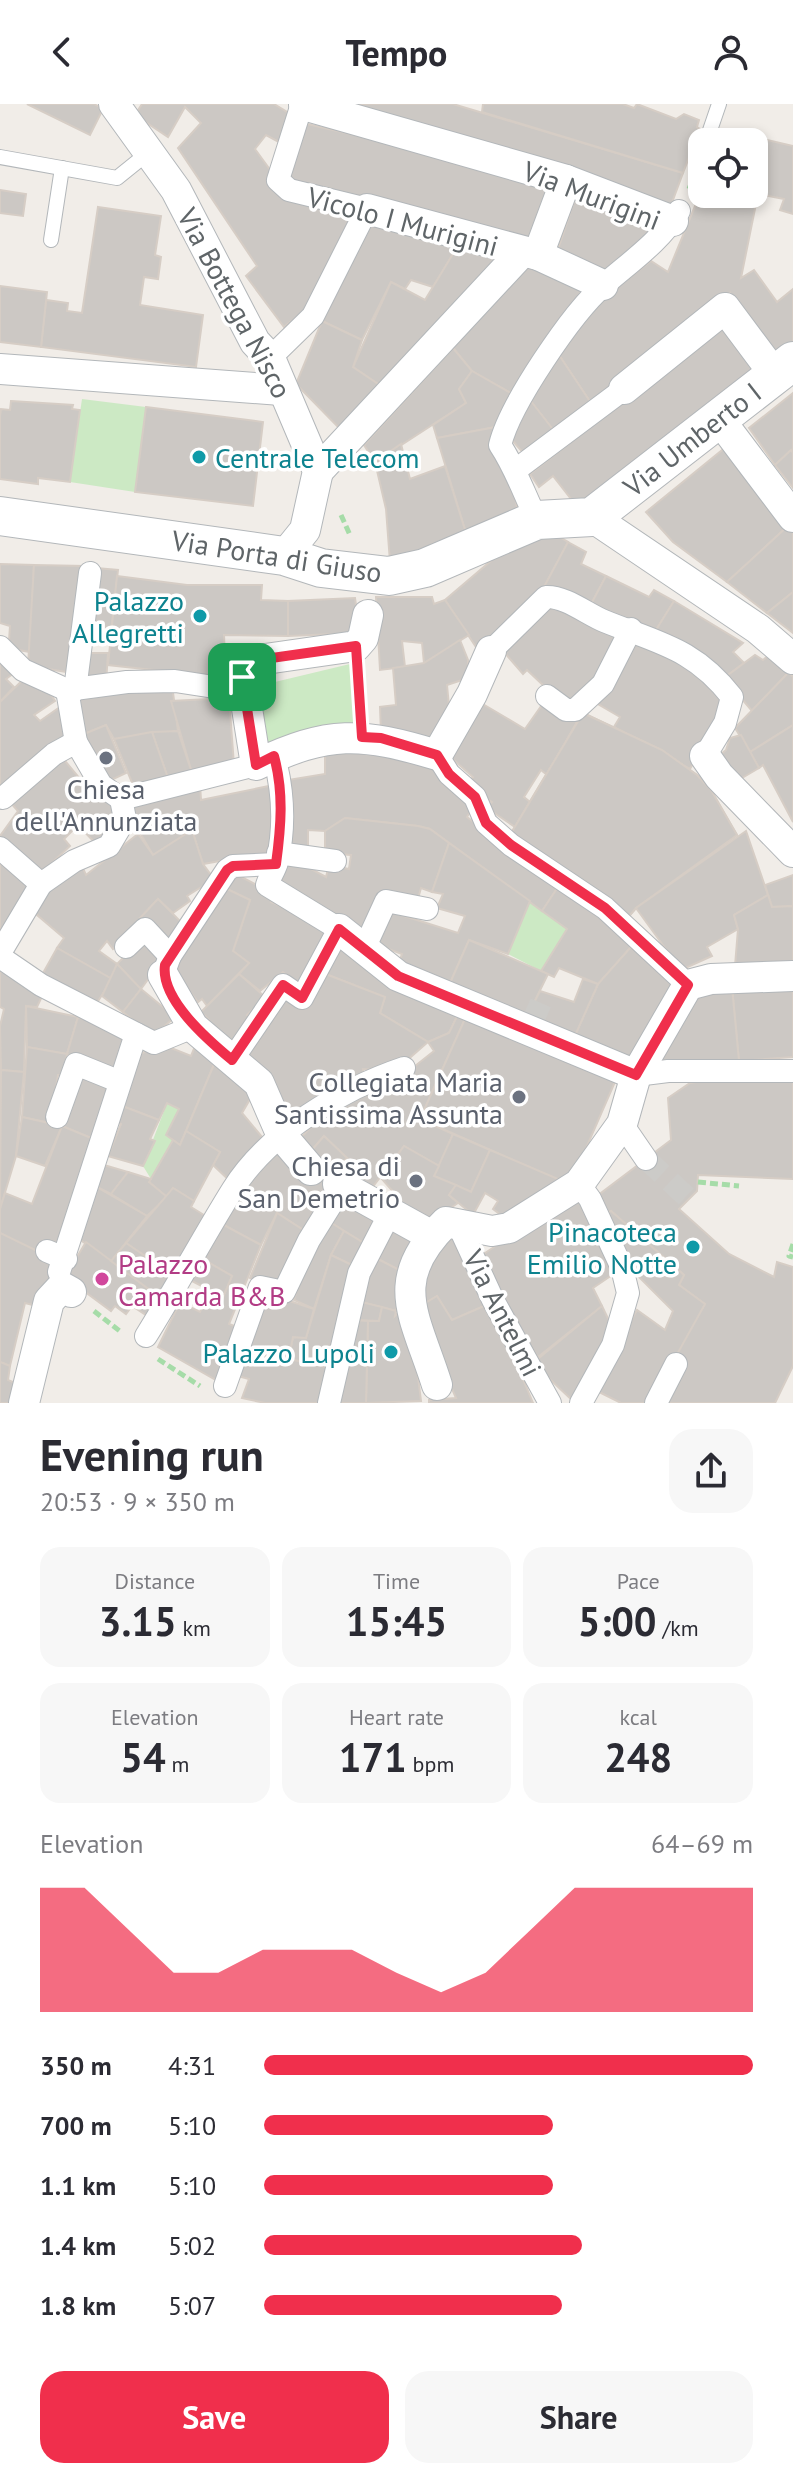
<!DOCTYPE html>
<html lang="en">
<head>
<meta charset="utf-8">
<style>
  :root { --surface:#fff; --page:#f7f7f7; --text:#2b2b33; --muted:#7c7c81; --accent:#f02f4c }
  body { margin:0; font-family:"PT Sans",sans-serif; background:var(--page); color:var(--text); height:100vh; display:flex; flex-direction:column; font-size:30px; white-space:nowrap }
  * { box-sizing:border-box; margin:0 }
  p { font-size:26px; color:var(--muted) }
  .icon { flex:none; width:44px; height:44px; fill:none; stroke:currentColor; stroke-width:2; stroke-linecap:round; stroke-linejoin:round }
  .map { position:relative; height:1299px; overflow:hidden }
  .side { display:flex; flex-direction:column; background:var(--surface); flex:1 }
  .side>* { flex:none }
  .controls { position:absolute; left:688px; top:24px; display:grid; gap:16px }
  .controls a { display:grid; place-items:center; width:80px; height:80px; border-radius:16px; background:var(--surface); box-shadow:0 4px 12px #0003; font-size:40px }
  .pin { position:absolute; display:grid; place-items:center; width:68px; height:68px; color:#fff; margin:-34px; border-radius:16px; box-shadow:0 4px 12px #0006 }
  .round { display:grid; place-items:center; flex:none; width:84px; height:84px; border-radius:24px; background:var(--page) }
  .summary { display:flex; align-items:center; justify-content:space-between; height:136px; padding:0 40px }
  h1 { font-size:44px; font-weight:800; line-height:60px }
  .metrics { display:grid; grid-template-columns:repeat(3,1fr); gap:12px; height:136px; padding:8px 40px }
  .metrics div { display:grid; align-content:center; border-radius:20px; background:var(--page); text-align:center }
  .metrics b { font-size:40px; font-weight:800 }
  .metrics small { font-size:22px; font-weight:400 }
  .metrics p { font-size:22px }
  .chart { height:224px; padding:16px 40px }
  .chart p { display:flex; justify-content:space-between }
  .chart svg { width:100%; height:144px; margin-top:8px; fill:var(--accent); opacity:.7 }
  .primary-button { display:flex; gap:16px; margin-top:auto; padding:16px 40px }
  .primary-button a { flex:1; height:92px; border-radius:24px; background:var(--accent); color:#fff; font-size:32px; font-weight:800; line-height:92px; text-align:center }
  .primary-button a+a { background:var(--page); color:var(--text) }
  ul { padding:0 40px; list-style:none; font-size:26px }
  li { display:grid; grid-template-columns:128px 96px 1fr; align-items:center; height:60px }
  li i { height:20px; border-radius:10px; background:var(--accent) }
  header { display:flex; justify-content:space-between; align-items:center; height:104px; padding:0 40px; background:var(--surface); font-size:36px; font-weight:800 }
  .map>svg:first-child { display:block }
</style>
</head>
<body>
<header><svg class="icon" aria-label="back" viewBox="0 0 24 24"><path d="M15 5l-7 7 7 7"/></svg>Tempo<svg class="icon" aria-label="person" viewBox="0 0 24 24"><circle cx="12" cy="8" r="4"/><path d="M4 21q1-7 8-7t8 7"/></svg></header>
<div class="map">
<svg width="793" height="1299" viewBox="0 0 793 1299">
  <rect width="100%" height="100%" fill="#f1ede8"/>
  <g fill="#cce9c4">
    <polygon points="82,295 146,303 135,388 70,378"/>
    <polygon points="350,560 358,620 261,641 254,583"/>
    <polygon points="530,797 567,825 541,867 508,850"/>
    <polygon points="167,999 179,1005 166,1031 173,1036 151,1075 143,1062"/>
  </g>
  <g fill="#ccc8c4" stroke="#d6cdc5" stroke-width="2" fill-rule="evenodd">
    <polygon points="27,0 94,0 103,5 90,31"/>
    <polygon points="142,0 274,0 292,11 279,38 266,31 255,45 271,67 355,113 310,202 284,223 246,172 257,162 178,44 201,19 185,3 168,33 135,11"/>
    <polygon points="345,0 453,0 683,69 670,104"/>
    <polygon points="483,0 623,0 634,4 637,0 676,15 684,10 699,16 697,23 700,25 683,69 482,8"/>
    <polygon points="303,19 556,78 535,140 287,78"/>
    <polygon points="763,35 793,42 793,110 780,106 784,95 758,90 764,69 757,66"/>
    <polygon points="702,85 702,90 758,90 741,174 754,166 777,198 793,185 793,246 779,257 730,189 591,299 559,251 590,204 651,157 668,168"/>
    <polygon points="0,86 26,90 23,112 0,109"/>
    <polygon points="577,89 657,121 604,169 557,148"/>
    <polygon points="98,103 161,112 155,151 161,153 158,175 144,173 140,201 203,211 196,263 41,243 46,196 68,199 67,207 82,209"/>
    <polygon points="370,116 459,140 433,183 411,176 405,185 391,178 362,236 322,217"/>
    <polygon points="459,140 503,150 387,286 353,263 391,178 425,196"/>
    <polygon points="529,157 585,181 514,291 472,267 453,244"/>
    <polygon points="0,182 47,188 41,243 0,238"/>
    <polygon points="322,217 362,236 353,263 387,286 346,331 296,280"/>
    <polygon points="725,219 760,268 582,409 553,372 539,383 530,370"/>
    <polygon points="453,244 472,267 459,285 466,299 375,358 364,341"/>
    <polygon points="559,251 591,299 555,328 530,296"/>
    <polygon points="472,267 514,291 496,323 437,334 433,321 466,299 459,285"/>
    <polygon points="793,289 793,349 791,346 775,361 749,324"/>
    <polygon points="530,296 555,328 525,351 512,336"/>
    <polygon points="11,297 73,301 72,305 80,306 70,378 38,374 38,380 0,375 0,312 1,305 10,306"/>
    <polygon points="146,303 263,318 253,402 135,388"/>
    <polygon points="496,323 513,376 518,411 466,429 437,334"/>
    <polygon points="732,338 789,421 727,478 673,438 646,408"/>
    <polygon points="401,340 410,375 445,362 466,429 432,440 434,446 390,458 386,405 375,358"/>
    <polygon points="791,346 793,349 793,384 775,361"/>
    <polygon points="789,421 793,426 793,488 767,509 727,478"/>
    <polygon points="551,428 568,438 544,483 518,513 476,543 445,496 505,445"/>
    <polygon points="568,438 586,448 581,460 606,472 589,504 544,483"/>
    <polygon points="0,460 34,461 30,548 13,545 9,537 10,522 0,519"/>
    <polygon points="34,461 85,462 67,568 28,562"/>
    <polygon points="96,464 118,466 111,528 88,526"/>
    <polygon points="117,472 187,481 262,481 261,496 288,497 288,532 224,531 226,574 108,561"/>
    <polygon points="606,472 649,493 654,486 674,497 656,526 589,504"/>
    <polygon points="793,488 793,529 767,509"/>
    <polygon points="376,493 432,493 434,500 445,496 469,531 424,559 422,539 402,537 405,563 380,566"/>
    <polygon points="355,494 360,529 288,532 288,497"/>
    <polygon points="550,497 619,534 594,578 565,602 527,566 523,570 504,548"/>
    <polygon points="674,497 743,539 733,548 744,559 724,574 714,562 675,533 656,526"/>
    <polygon points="632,531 691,561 727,602 690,665 614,623 620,613 598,600"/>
    <polygon points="460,536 468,556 468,574 447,581 449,602 429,641 381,629 380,603 396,601 393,564 424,559"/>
    <polygon points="0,548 18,566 6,575 14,583 0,598"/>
    <polygon points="85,549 108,549 106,579 81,577"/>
    <polygon points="770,550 789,568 752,607 724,574 755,551 763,556"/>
    <polygon points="789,568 793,573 793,621 750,648 735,624"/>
    <polygon points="28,571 43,578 55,597 34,611 40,617 60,603 72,627 0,682 0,598"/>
    <polygon points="172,581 178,627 114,635 106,621 84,630 77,596"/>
    <polygon points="229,594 234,661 192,669 171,597"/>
    <polygon points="476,596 525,625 544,598 578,616 547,671 541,666 524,693 530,698 515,723 487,704 492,698 466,681 473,673 446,649"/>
    <path d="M 583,609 L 662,646 L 697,671 L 711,686 L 737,731 L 636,804 L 625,817 L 510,731 ZM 639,709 L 669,738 L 638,769 L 609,739 Z"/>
    <polygon points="583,609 662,646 697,671 711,686 737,731 636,804 625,817 510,731"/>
    <polygon points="106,621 126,669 105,679 84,630"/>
    <polygon points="793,621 793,718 763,661 759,664 750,648"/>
    <polygon points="178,627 192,669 168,674 152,628"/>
    <polygon points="152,628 168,674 133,681 114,635"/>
    <polygon points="741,631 759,664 737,677 720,651 726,646 730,634"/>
    <polygon points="399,645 443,670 474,702 467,713 558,783 542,807 430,725 418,722 345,714 325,727 308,726 308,749 284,744 285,699 293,698 288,676 325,670 325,649"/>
    <polygon points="61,652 85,681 90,675 122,710 98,742 78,721 64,735 70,742 39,771 0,732 18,707 9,697"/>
    <polygon points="200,680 201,696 269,682 277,710 271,755 236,754 203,760 192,726 153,751 126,705"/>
    <polygon points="345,714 418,722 430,725 449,739 432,788 421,784 417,798 373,811 360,832 271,782 287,752 326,773 329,761 349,765 351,751 325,749 325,727"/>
    <polygon points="192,726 203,760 214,775 187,792 190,797 173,809 158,795 140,814 147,819 113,845 107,837 99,847 117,860 112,875 57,844 64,834 30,805 43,787 81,760 86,771 138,730 153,751"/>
    <polygon points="746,727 768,791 734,811 738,825 707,843 712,852 681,866 636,804"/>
    <polygon points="449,739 530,797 508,850 469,836 447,886 396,866 402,850 370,838 385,806 458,829 465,812 437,804 443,790 432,788"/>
    <polygon points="0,757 34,779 0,843"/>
    <polygon points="232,768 274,790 271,798 330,825 299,883 283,868 260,887 239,870 249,859 233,847 250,796 223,783"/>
    <polygon points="793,771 793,802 772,803 765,781"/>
    <polygon points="223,783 250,796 233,847 249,859 207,902 202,895 198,898 171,862"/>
    <polygon points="558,783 620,824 631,843 598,880 559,864 554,873 541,867 567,825 542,807"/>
    <polygon points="768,791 772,803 793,802 793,862 735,862 738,825 734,811"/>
    <polygon points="158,795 182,819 166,838 140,814"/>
    <polygon points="143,834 162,856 141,885 117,860"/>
    <polygon points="341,835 461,904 449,929 428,938 380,909 385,893 323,869"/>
    <polygon points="469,836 548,870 525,917 447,886"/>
    <polygon points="631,843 679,883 633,958 573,936 598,880"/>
    <polygon points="57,844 112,875 95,902 42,871"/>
    <polygon points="5,859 45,886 37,903 26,902 24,968 1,966 0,922 4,905 0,903 0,870"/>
    <polygon points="117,860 141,885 123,908 102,892"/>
    <polygon points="323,869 385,893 380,909 428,938 405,958 379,966 363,965 364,971 285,1016 237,956 284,887"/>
    <polygon points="239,870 265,893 247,911 253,915 231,937 205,919 209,916 201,908"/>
    <polygon points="583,875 598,880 573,936 525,917 540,887 574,898"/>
    <polygon points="793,880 793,953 739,957 732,883"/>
    <polygon points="732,883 739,957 658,963 697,886"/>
    <polygon points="141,885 175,913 153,932 123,908"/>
    <polygon points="26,902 78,913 67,950 27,943"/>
    <polygon points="461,904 469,906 420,1015 453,1030 439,1062 404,1042 368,1089 336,1066 347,1054 324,1032 306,1053 293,1041 331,1004 410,966 434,947 428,938 449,929"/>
    <polygon points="469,906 618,971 570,1081 420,1015"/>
    <polygon points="78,913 128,929 115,971 67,950"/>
    <polygon points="161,940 191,952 196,940 215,958 180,1041 166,1031 179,1005 167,999 159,1016 117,1000 134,953"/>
    <polygon points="27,943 67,950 63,971 58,971 50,1019 22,1013"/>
    <polygon points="215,958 256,985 242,1009 267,1039 231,1078 213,1061 220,1048 186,1027"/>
    <polygon points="1,966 24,968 16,1052 0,1105"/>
    <polygon points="82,968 112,981 96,1036 62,1022"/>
    <polygon points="708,976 793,977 793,1075 698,1071 697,1087 679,1105 729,1150 774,1173 777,1158 793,1163 793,1262 775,1299 661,1299 673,1252 705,1200 679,1181 684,1171 611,1107 604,1111 597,1097 601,1089 671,1036 668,994 690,979"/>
    <polygon points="117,1000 159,1016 150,1035 155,1037 143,1062 108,1052 121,1020 110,1016"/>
    <polygon points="22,1013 62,1022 45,1062 16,1052"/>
    <polygon points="62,1022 96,1036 65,1149 41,1151 0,1129 0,1105 5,1089 32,1100"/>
    <polygon points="186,1027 220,1048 194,1097 173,1084 167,1093 149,1078 173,1036 180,1041"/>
    <polygon points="453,1030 490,1046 471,1088 434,1072"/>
    <polygon points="324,1032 347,1054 336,1066 308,1129 277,1109 261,1141 220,1119 236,1088 280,1042 306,1053"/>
    <polygon points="404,1042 439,1062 434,1072 456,1081 449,1091 458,1099 440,1111 419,1117 381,1074"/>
    <polygon points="490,1046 558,1075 510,1118 493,1105 498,1097 485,1089 473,1111 449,1091 456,1081 471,1088"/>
    <polygon points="104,1061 128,1068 111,1090 93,1081"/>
    <polygon points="128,1068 151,1075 149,1078 167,1093 147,1112 111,1090"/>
    <polygon points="93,1081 147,1112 111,1157 79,1135"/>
    <polygon points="173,1084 194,1097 191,1103 212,1116 173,1171 126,1139"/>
    <polygon points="578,1087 618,1167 593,1184 602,1202 538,1253 508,1209 482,1151"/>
    <polygon points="342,1093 382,1114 367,1141 327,1116"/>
    <polygon points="611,1107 684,1171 679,1181 705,1200 650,1299 621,1299 593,1285 637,1206 665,1226 673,1207 628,1162 604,1111"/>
    <polygon points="277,1109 308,1129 278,1184 250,1174"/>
    <polygon points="327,1116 344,1127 331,1151 314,1205 294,1196 312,1136"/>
    <polygon points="220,1119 261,1141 229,1220 240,1224 216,1276 158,1243 180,1198 200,1208 210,1186 223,1193 232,1172 201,1154"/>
    <polygon points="387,1120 417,1138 405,1169 372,1152"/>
    <polygon points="344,1127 367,1141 356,1163 331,1151"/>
    <polygon points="459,1127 491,1199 452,1216 437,1192 417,1204 417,1161"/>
    <polygon points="0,1129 60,1158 37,1202 25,1199 10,1262 0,1258"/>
    <polygon points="86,1138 158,1192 146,1211 132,1202 126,1210 115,1202 111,1207 65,1173"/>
    <polygon points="126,1139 173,1171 158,1192 111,1157"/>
    <polygon points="331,1151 356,1163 331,1264 288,1257 293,1233 306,1234"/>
    <polygon points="372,1152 405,1169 396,1207 357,1197"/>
    <polygon points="201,1154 232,1172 223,1193 190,1176"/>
    <polygon points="265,1189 314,1205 306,1234 293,1233 288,1257 243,1245"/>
    <polygon points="437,1192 452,1216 491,1199 533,1299 429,1299 429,1296 456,1294 417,1204"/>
    <polygon points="357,1197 382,1203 379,1217 353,1216"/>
    <polygon points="602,1202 613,1225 575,1299 533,1259"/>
    <polygon points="382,1203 396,1207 395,1212 400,1207 410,1208 421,1297 366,1299 368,1217 379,1217"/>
    <polygon points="353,1216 368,1217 366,1299 336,1299"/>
    <polygon points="243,1245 331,1264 324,1299 265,1299 242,1294 249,1275 234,1271"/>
    <polygon points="0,1258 10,1262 8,1276 15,1279 13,1299 0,1299"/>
  </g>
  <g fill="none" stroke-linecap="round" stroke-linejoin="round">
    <g stroke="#cccbc8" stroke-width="22" stroke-dasharray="22 11" stroke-linecap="butt">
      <polyline points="532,919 545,889"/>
      <polyline points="646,1055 689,1095"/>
    </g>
    <g stroke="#b3b7ba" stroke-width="16">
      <g id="service">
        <polyline points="706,38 719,0"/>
        <polyline points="0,53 117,74 148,49"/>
        <polyline points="51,136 62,64"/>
      </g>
    </g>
    <g stroke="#b3b7ba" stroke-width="24">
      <g id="pedestrian">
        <polyline points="270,254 313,212 367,105 289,86 278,76 302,0"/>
        <polyline points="517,365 624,285"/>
        <path d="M 537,416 C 524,390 516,365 500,341 C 510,300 572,209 604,181 C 630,158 660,138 679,107"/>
        <polyline points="0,543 23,566 67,586 127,578 175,577 227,585 242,573"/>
        <path d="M 491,547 L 546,493 C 565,492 587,510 604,517 C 658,539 694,544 732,593 L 725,619 L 705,652"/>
        <polyline points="67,586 76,638"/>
        <polyline points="75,586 90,469"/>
        <polyline points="547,592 566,606 575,606 603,580 631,525"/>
        <polyline points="437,651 449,670 475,693 486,719 511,741 605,804 688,881"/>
        <polyline points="3,694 54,650 76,638 101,681 121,695"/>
        <polyline points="121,695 256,661"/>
        <polyline points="0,744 41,780 0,849"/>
        <polyline points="278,749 335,757"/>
        <polyline points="41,780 74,757 109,742 125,715 121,695"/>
        <polyline points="126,843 145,825 170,852"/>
        <polyline points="364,845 386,797 427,805"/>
        <polyline points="0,853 41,881 154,939 193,923"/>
        <polyline points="163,871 170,852 227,766 233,762 276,760"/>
        <path d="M 232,956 L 283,881 L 302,894 L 339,825 L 267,781 C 269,774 275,766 277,758 C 285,724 283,686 274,652"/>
        <polyline points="636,971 668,967 793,967"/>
        <polyline points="57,1013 76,960 118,977"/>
        <polyline points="622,1020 646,1055"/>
        <polyline points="579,1080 590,1095 622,1164 628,1189 613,1241 581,1299"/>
        <polyline points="457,1118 493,1196 550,1299"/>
        <polyline points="47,1147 66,1155"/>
        <polyline points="59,1168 136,930"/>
        <path d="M 146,1232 C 176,1184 203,1133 233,1085 C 269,1028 342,985 404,964"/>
        <polyline points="225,1282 260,1183 284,1188 309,1136 342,1083"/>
        <polyline points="329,1299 359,1169 391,1107"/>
        <polyline points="656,1299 676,1260"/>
      </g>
    </g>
    <g stroke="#b3b7ba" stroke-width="32">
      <g id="minor">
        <polyline points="114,0 176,86 255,238 270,254 318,367 305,426 284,452"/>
        <polyline points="304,1 566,76 673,117"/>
        <polyline points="367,105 538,151 603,181"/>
        <polyline points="538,151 566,76"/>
        <polyline points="0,265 281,286"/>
        <polyline points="624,285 725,204 775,271"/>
        <polyline points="719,315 793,413"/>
        <polyline points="318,367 521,149"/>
        <polyline points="592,413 758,525 793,555"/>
        <path d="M 368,511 L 363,534 L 356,542 L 251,557 L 242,573 L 256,661 C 329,626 361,628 437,651 L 472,590 L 491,547"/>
        <polyline points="705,652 719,672 793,748"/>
        <polyline points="339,825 398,872 636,971"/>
        <polyline points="163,871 193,923 259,979 282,1032 311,1066"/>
        <polyline points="338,1080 432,1132"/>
        <path d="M 437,1281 C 415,1211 386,1177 446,1118 L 492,1127 L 509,1124 L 579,1080 L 622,1020 L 636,971 L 688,881 L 711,875 L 793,872"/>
        <polyline points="24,1299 49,1197 62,1183 71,1188"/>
      </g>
    </g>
    <g stroke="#b3b7ba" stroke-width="40">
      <polyline id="tertiary" points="0,412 284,452 321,464 389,472 425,464 537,416 592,413 793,257"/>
    </g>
    <g stroke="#a6dca8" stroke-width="5" stroke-dasharray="8 4" stroke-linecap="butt">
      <polyline points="689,85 700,57"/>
      <polyline points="341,411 350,431"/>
      <polyline points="358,571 360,605"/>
      <polyline points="698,1078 739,1082"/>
      <polyline points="793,1140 789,1152 793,1153"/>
      <polyline points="94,1207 121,1228"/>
      <polyline points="158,1255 200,1282"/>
    </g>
    <use href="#service" stroke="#fff" stroke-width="14"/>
    <use href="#pedestrian" stroke="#fff" stroke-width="22"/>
    <use href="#minor" stroke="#fff" stroke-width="30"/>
    <use href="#tertiary" stroke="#fff" stroke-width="38"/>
  </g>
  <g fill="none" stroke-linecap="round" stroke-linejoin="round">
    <g stroke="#fff" stroke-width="16">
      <path id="route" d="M 356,542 L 362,633 L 381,634 L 437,651 L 449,670 L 475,693 L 486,719 L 511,741 L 605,804 L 688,881 L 636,971 L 398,872 L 339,825 L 302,894 L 283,881 L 232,956 C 208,936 160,895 165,861 L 227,766 L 233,762 L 276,760 C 281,723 284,689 274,652 L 256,661 L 242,573 L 251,557 Z"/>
    </g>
    <use href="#route" stroke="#f02f4c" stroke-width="10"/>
  </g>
  <g fill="#0f9aa8" stroke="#fff" stroke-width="3">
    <circle cx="199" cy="353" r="8"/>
    <circle cx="200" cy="512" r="8"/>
    <circle cx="693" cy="1143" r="8"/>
    <circle cx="391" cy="1248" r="8"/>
  </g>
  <g fill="#6b7280" stroke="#fff" stroke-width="3">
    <circle cx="106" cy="654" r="8"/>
    <circle cx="519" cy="993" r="8"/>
    <circle cx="416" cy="1077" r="8"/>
  </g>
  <circle fill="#d1479c" stroke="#fff" stroke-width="3" cx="102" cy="1175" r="8"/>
  <g text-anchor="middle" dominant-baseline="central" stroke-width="7" stroke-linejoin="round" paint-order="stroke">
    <g font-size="28" fill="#5f6568" stroke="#fff">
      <text transform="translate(592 91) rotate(21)">Via Murigini</text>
      <text transform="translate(403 117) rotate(15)">Vicolo I Murigini</text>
      <text transform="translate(235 199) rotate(62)">Via Bottega Nisco</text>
      <text transform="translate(692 335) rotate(-38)">Via Umberto I</text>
      <text transform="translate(277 452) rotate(9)">Via Porta di Giuso</text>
      <text transform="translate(503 1209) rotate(63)">Via Antelmi</text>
    </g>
    <g font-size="28" fill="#0d838f" stroke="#fff" text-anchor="end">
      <text x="215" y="353" text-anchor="start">Centrale Telecom</text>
      <text x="184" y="496">Palazzo<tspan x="184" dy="32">Allegretti</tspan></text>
      <text x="677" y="1127">Pinacoteca<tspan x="677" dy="32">Emilio Notte</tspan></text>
      <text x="375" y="1248">Palazzo Lupoli</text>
    </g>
    <g font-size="28" fill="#5b616d" stroke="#fff" text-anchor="end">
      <text x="106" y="684" text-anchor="middle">Chiesa<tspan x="106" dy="32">dell'Annunziata</tspan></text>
      <text x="503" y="977">Collegiata Maria<tspan x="503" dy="32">Santissima Assunta</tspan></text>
      <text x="400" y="1061">Chiesa di<tspan x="400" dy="32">San Demetrio</tspan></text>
    </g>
    <g font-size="28" fill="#b23c85" stroke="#fff" text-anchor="start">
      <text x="118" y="1159">Palazzo<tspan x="118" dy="32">Camarda B&amp;B</tspan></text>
    </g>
  </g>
</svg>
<div class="controls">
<a><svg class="icon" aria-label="locate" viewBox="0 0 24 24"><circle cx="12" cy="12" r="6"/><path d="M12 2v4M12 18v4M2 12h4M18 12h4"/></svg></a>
</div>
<div class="pin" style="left:242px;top:573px;background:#1e9e55"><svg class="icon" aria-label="arrive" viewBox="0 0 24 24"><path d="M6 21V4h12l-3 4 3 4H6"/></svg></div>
</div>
<section class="side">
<div class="summary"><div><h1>Evening run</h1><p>20:53 · 9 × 350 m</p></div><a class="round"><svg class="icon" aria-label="share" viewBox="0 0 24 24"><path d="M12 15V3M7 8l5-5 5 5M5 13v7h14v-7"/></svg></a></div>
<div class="metrics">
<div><p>Distance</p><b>3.15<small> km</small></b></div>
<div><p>Time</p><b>15:45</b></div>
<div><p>Pace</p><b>5:00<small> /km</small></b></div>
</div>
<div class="metrics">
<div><p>Elevation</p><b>54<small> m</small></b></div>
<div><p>Heart rate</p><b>171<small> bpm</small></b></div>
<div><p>kcal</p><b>248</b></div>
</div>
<div class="chart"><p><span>Elevation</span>64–69 m</p>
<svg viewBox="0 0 160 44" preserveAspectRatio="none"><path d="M0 44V6L10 6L20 19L30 32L40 32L50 25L60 25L70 25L80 32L90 38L100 32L110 19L120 6L130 6L140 6L150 6L160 6V44z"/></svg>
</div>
<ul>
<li><b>350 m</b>4:31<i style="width:100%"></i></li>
<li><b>700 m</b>5:10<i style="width:59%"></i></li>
<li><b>1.1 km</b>5:10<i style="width:59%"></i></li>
<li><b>1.4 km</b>5:02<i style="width:65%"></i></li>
<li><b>1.8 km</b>5:07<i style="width:61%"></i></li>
</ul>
<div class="primary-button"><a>Save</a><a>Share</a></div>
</section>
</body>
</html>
